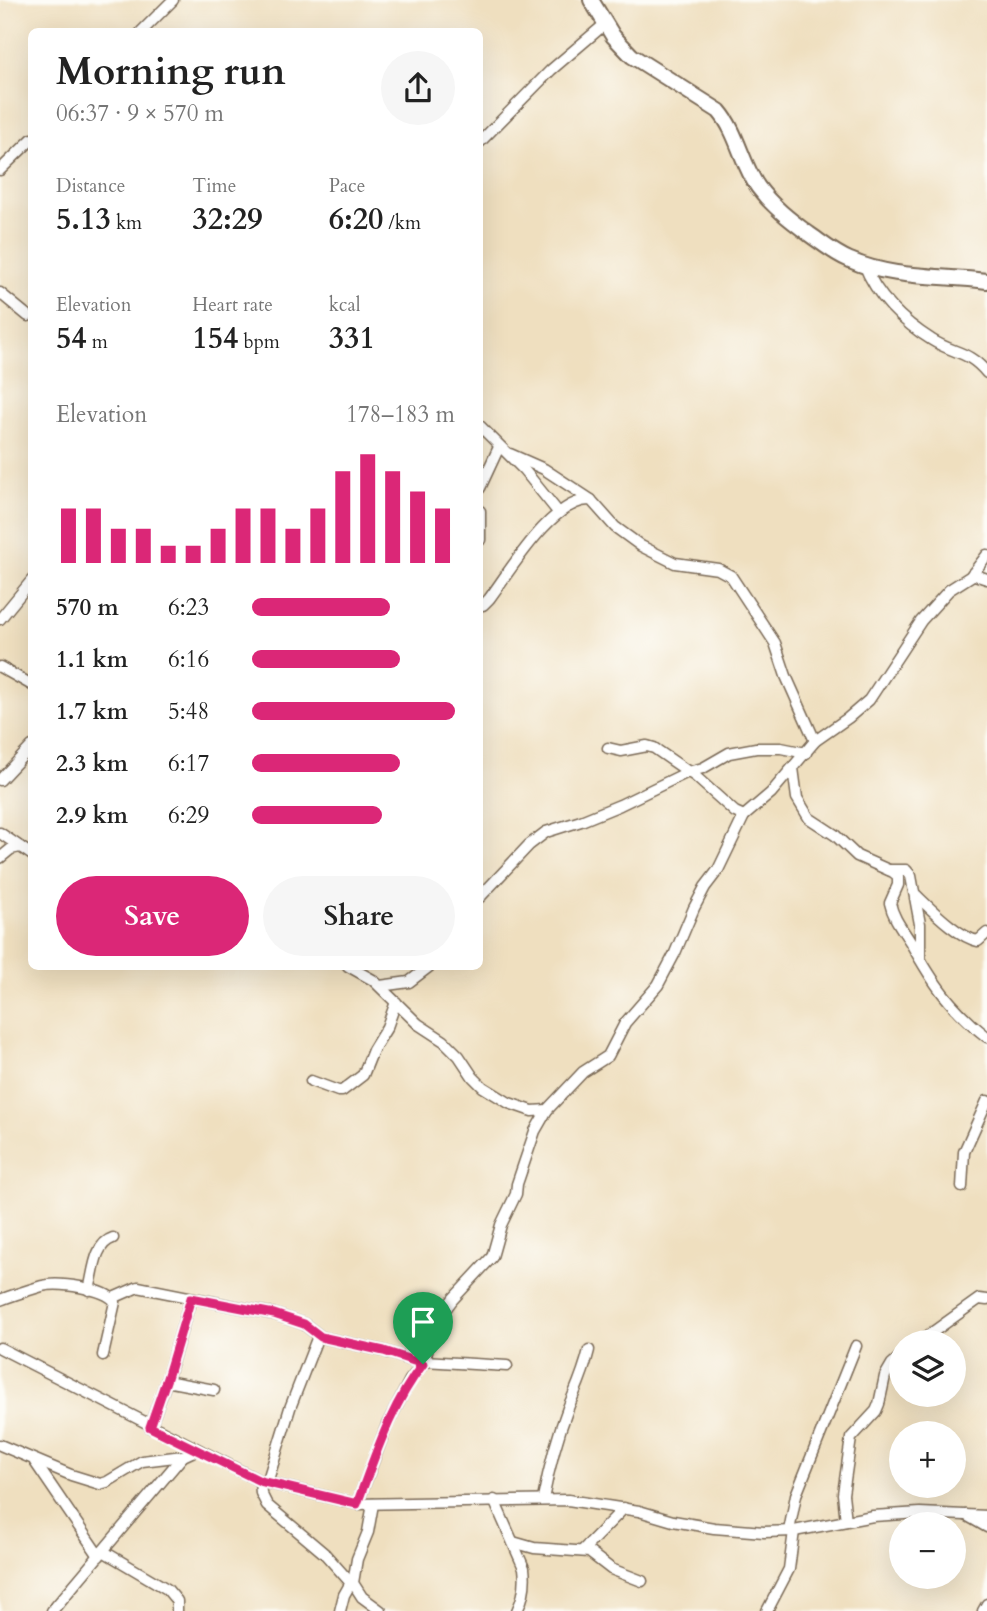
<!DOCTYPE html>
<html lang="en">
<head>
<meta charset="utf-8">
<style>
  :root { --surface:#fff; --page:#f6f6f6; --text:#222; --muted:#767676; --accent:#db2777 }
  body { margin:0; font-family:Cardo,serif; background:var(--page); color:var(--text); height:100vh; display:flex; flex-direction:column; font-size:26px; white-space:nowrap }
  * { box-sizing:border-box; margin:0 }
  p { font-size:23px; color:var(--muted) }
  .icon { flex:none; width:38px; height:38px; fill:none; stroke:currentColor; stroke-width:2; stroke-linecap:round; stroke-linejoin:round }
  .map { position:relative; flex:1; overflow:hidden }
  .sheet { position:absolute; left:28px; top:28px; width:455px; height:942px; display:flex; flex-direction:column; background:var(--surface); border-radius:10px; box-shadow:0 7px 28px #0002 }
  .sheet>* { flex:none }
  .buttons { position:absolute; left:889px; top:1330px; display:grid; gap:14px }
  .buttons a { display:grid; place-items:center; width:77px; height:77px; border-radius:50%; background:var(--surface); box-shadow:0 7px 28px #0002; font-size:35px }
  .pin { position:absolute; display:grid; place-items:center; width:60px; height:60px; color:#fff; margin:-72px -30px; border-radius:50% 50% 50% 0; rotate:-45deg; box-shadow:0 0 7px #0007 }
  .pin .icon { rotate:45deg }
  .round { display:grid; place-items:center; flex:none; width:74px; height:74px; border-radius:37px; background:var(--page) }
  .summary { display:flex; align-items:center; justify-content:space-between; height:119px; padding:0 28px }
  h1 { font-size:38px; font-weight:700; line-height:52px }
  .metrics { display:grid; grid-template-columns:repeat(3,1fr); gap:10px; height:119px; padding:7px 28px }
  .metrics div { display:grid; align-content:center }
  .metrics b { font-size:30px; font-weight:700 }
  .metrics small { font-size:19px; font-weight:400 }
  .metrics p { font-size:19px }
  .chart { height:196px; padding:14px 28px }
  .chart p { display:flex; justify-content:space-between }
  .chart svg { width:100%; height:126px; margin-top:7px; stroke:var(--accent); stroke-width:6 }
  .action { display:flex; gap:14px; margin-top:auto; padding:14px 28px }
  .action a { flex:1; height:80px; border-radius:42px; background:var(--accent); color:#fff; font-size:28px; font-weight:700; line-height:80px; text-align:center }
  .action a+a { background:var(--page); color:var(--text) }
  ul { padding:0 28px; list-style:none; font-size:23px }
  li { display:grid; grid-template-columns:112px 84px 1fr; align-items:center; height:52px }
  li i { height:18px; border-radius:9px; background:var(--accent) }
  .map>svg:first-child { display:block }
</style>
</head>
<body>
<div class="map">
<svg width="987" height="1611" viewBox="0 0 987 1611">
  <rect width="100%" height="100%" fill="#fdfcf7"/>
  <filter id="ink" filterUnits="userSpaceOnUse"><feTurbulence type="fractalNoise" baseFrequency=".0143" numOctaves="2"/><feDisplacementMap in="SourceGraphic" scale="14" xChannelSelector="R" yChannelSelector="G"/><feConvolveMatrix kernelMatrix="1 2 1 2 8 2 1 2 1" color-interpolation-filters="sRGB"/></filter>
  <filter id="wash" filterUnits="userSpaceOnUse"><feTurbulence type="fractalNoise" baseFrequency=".00686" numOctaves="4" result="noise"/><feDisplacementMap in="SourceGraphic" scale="28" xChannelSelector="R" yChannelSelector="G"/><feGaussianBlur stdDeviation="1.57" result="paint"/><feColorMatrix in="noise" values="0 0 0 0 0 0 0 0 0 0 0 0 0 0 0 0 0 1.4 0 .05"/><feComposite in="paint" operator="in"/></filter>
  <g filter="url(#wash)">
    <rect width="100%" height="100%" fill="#efdfbf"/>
  </g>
  <g filter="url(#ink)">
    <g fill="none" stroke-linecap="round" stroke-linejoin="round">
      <g stroke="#7a6956" stroke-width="13">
        <g id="street">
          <polyline points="141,32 173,0"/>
          <polyline points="480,142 551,70 605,24"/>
          <polyline points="0,170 32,139"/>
          <path d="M 864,264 C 876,296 903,322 932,340 C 954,354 968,350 987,373"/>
          <polyline points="0,293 28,316"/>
          <polyline points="480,426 524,470 558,512"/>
          <polyline points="510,454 544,469 591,500"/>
          <polyline points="480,488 499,447"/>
          <polyline points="480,511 480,540"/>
          <polyline points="972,574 987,579"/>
          <path d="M 480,605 L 483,605 L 489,599 C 510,571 553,498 591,500 L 615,527 L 641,546 L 675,563 L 718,569 L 731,576 L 775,643 L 786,676 L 815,741"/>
          <polyline points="0,619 32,580"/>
          <polyline points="0,667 32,685"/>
          <polyline points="608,748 621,751 647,746 654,748 696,777 735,812 744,816"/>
          <path d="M 793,768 L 797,798 L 809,818 L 835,835 L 857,856 L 893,872 L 898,876 L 898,885 L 890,903 C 893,918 903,930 911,943 C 933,983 950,1008 987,1037"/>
          <polyline points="0,780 32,746"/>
          <polyline points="0,833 32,855"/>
          <polyline points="0,858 11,849 20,847"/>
          <polyline points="889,870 906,870 911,876 920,924 920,957"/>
          <path d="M 916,895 C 931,909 959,938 978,941 L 987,933"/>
          <polyline points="480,897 529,845 546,832 581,821 620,805 688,772 703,768 729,753 756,748 781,748 806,753"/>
          <polyline points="348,966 373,980 418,1024 444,1041 459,1056 473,1077 483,1087 509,1103 532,1111 547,1110 583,1072 608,1056 625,1023 658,985 675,953 694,908 705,887 718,870 744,816 771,793 815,741 848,718 869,700 921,621 949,590 971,576 987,555"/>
          <polyline points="380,986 409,982 430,966"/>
          <polyline points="311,1081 338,1091 342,1091 363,1075 373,1050 387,1027 396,1002"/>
          <polyline points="962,1187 964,1152 987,1101"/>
          <path d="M 89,1290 C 94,1272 94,1244 113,1238"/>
          <polyline points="113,1298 138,1287 274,1314 304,1324 321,1337 384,1351 423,1364"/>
          <path d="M 0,1300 C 13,1295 29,1290 42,1286 C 58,1282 106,1288 115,1302 L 103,1355"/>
          <polyline points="919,1342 979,1299 987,1300"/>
          <polyline points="0,1348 260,1481 357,1504 568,1500 639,1511 673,1521 714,1528 764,1532 794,1531 873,1516 920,1513 987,1516"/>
          <polyline points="424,1361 507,1366"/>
          <polyline points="166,1381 214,1390"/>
          <polyline points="150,1427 167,1379 191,1298"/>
          <polyline points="0,1445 71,1475 100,1484 107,1482 142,1461 183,1456 196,1450"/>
          <polyline points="35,1462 99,1556"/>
          <polyline points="260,1481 261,1493 267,1505 325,1554 350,1582"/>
          <polyline points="267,1483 290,1408 318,1336"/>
          <path d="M 543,1499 C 549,1468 557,1437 568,1408 C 577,1386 583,1375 589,1350"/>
          <path d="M 494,1500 L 524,1568 C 526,1584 524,1597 517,1611"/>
          <polyline points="357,1504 387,1425 410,1380 423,1364 436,1322 453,1299 492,1257 501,1225 516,1194 517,1184 535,1131 547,1110"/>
          <polyline points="373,1504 368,1532 357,1559 353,1583 362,1597 381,1611"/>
          <polyline points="966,1515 987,1527"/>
          <polyline points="846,1521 843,1494 851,1438 876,1411 879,1404 885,1376 892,1364 901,1356"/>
          <polyline points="789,1531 796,1495 856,1346"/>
          <polyline points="513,1542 534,1548 589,1552 611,1569 642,1581"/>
          <polyline points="103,1551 167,1589 177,1601 177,1611"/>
          <polyline points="582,1551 624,1508"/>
          <polyline points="52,1611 183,1456"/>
          <polyline points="340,1611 344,1595 353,1579"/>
          <polyline points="767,1611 789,1569 794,1531"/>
          <polyline points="983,1611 987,1604"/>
        </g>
      </g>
      <g stroke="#7a6956" stroke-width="18">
        <path id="secondary" d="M 591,0 L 613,36 L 632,56 L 719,111 C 738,133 741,163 758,187 C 772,206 790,220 809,234 C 822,243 835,254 850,260 C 892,279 942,275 987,281"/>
      </g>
      <use href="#street" stroke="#fff" stroke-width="10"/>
      <use href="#secondary" stroke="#fff" stroke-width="14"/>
    </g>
  </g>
  <g fill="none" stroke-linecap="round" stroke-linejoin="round" filter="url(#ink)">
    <g stroke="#fff" stroke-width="14">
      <path id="route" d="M 191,1298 L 274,1314 L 304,1324 L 321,1337 L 384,1351 L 423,1364 C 391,1405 375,1456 357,1504 L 260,1481 L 150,1427 L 167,1378 Z"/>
    </g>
    <use href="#route" stroke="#db2777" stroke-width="9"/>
  </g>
</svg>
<div class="buttons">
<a><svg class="icon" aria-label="layers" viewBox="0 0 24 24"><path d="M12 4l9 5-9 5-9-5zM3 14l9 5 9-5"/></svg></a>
<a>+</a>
<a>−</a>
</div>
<div class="pin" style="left:423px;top:1364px;background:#1e9e55"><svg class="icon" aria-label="arrive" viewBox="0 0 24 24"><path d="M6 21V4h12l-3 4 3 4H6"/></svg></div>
<section class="sheet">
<div class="summary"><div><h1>Morning run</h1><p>06:37 · 9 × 570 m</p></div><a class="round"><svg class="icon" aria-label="share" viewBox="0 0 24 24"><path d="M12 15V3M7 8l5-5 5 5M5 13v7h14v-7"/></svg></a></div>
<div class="metrics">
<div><p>Distance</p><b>5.13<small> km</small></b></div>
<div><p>Time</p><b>32:29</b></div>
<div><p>Pace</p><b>6:20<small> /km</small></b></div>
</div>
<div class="metrics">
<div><p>Elevation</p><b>54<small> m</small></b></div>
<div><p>Heart rate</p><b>154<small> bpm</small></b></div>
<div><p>kcal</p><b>331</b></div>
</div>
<div class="chart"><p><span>Elevation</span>178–183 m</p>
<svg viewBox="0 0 160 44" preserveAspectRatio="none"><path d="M5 44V25M15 44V25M25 44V32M35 44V32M45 44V38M55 44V38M65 44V32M75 44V25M85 44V25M95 44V32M105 44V25M115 44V12M125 44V6M135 44V12M145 44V19M155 44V25"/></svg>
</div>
<ul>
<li><b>570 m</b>6:23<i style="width:68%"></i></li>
<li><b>1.1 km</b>6:16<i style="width:73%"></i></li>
<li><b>1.7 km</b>5:48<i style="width:100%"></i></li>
<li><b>2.3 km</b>6:17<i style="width:73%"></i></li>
<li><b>2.9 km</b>6:29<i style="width:64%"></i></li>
</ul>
<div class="action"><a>Save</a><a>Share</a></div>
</section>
</div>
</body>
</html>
